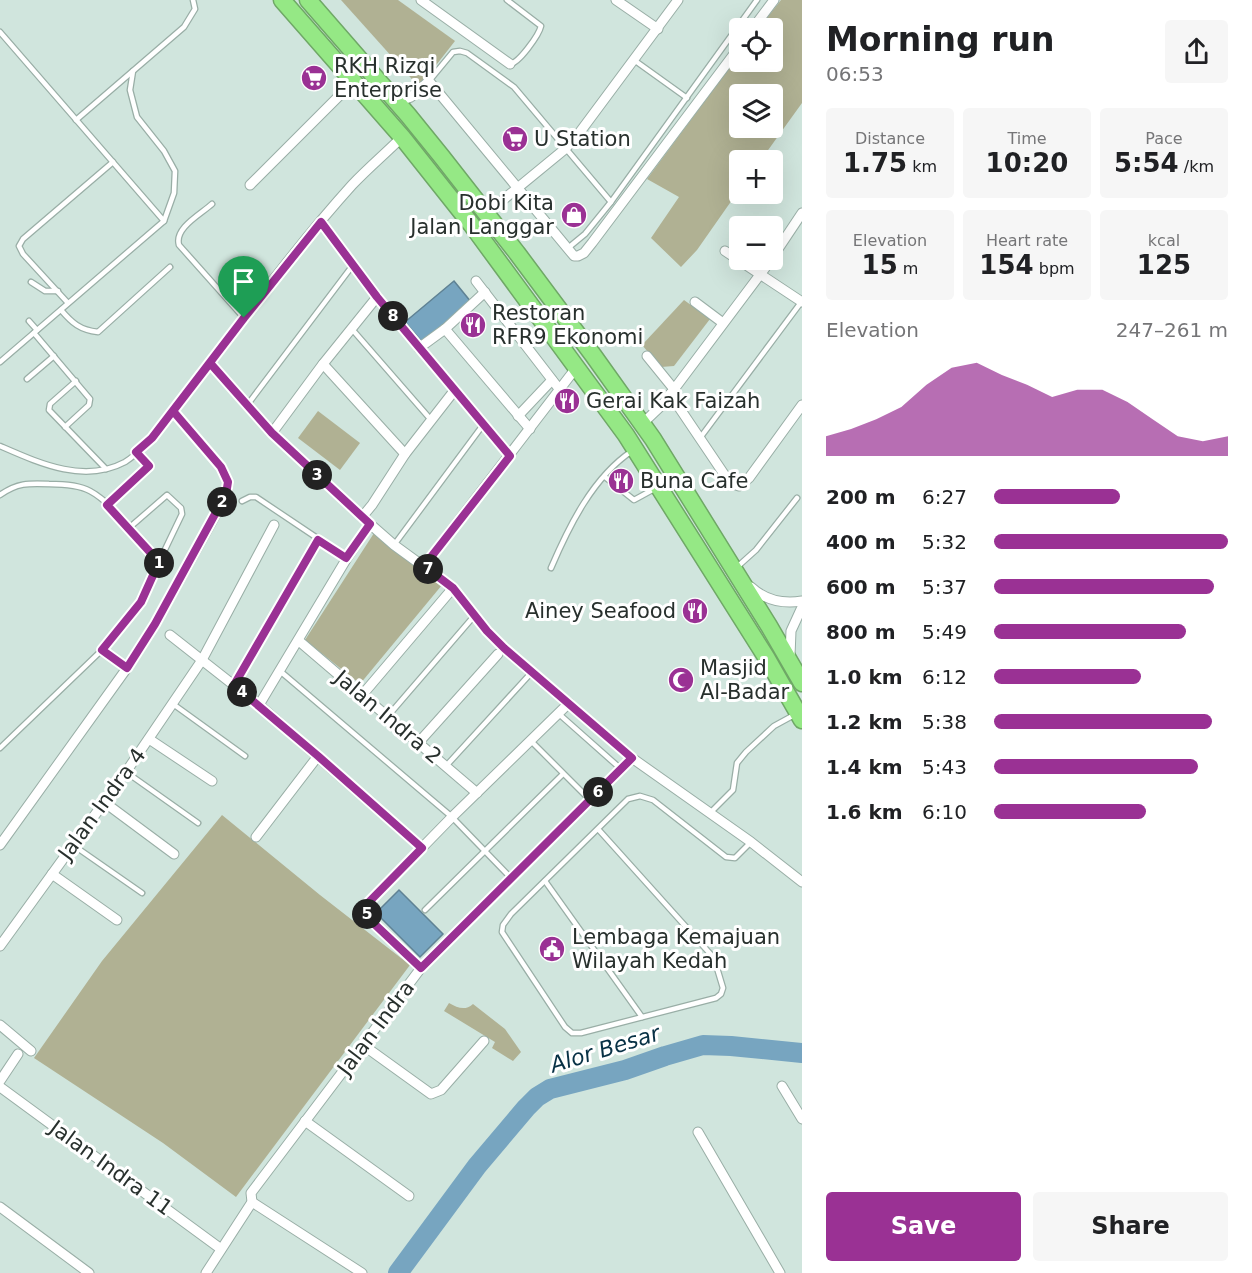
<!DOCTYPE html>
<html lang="en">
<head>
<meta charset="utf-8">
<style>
  :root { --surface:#fff; --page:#f6f6f6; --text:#202124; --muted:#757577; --accent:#9a3194 }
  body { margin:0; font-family:"DejaVu Sans",sans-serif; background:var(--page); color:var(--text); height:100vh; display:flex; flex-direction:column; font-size:22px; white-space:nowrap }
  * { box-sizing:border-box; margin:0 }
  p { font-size:20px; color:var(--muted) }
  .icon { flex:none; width:33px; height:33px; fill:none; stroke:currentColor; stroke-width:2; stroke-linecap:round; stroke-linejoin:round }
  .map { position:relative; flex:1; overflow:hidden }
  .drawer { display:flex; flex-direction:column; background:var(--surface); width:450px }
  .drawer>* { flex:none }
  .fabs { position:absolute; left:729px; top:18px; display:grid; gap:12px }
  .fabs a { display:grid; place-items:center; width:54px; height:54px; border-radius:6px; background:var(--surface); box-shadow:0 6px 24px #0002; font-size:30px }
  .pin { position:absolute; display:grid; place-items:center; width:51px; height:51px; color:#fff; margin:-62px -26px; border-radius:50% 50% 50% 0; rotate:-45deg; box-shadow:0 0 6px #0007 }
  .pin .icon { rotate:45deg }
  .km { position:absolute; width:30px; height:30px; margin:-15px; border-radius:50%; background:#222; color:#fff; font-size:16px; line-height:30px; text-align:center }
  .round { display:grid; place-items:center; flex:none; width:63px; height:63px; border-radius:6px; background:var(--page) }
  .head { display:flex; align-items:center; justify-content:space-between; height:102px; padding:0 24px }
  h1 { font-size:33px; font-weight:800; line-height:45px }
  .metrics { display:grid; grid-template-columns:repeat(3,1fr); gap:9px; height:102px; padding:6px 24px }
  .metrics div { display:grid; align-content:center; border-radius:6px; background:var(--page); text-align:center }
  .metrics b { font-size:26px; font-weight:800 }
  .metrics small { font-size:16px; font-weight:400 }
  .metrics p { font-size:16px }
  .chart { height:168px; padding:12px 24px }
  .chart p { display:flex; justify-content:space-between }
  .chart svg { width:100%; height:108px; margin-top:6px; fill:var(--accent); opacity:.7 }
  .action { display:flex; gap:12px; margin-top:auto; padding:12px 24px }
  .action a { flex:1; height:69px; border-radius:6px; background:var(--accent); color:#fff; font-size:24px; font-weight:800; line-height:69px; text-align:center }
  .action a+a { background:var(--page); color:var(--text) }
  ul { padding:0 24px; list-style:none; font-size:20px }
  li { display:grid; grid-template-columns:96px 72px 1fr; align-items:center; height:45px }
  li i { height:15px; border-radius:8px; background:var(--accent) }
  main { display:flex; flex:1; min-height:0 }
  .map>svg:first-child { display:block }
</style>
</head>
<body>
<main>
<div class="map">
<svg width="802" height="1273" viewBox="0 0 802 1273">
  <rect width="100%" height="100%" fill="#d0e5dd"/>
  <g fill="#b0b193" fill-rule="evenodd">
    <polygon points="341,0 398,0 455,41 419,87"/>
    <path d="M 781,0 L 802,0 L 802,103 L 761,160 L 740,160 L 739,190 L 697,250 L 681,267 L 651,238 L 679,197 L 647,179 L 739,55 L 740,62 L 772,62 L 772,28 L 759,28 ZM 740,94 L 772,94 L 772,128 L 740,128 Z"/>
    <polygon points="684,300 710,319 674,366 661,367 642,345"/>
    <polygon points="318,411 360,443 340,470 298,438"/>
    <polygon points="376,530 442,585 360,684 305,640"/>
    <polygon points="222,815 320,895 410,965 236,1197 163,1143 34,1058 102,961"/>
    <path d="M 449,1003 C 458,1008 465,1011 473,1004 L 505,1029 L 521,1052 L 513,1061 L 492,1048 L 495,1042 L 444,1011 Z"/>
  </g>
  <g fill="#77a5c0" stroke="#5f8294" stroke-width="1.5">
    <polygon points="454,281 471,302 422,342 405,322"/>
    <polygon points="399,890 443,934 420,957 376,913"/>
  </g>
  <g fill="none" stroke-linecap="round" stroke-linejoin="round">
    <polyline stroke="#77a5c0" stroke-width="20" points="398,1273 477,1166 526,1108 537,1097 550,1089 625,1070 665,1056 703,1045 731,1046 802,1053"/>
    <g stroke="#99aea6" stroke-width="7">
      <g id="lane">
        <path d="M 507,0 L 541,26 C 539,35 519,63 510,64"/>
        <polyline points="0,32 164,221"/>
        <polyline points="634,60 687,98"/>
        <polyline points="429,81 453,52 460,51 467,53 514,87 611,202"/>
        <polyline points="76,120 184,27 195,9 193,0"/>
        <path d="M 212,204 C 201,214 174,228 179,245 L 244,318"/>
        <polyline points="568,248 585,234 611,202 757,0"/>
        <polyline points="31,282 45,291 58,291"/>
        <polyline points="68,303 23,254 19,246 23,239 113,162"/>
        <path d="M 61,310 C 72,323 80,330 98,332 L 170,267"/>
        <polyline points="29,321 37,330"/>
        <polyline points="351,328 432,421"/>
        <polyline points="34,333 90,399 89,405 65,427"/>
        <polyline points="0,362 164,221 174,193 175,171 164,151 137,117 130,90 133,71"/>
        <polyline points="27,379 54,356"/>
        <polyline points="76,381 50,404 49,410 106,469"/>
        <polyline points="248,404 353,265"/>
        <polyline points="700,438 802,301"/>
        <path d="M 0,446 C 39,463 84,484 125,462 C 143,451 160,427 173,411"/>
        <polyline points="605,477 634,500 656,488"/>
        <path d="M 0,495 C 17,483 28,483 49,484 C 61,484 79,485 90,491 C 113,503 142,542 159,562 L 141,602 L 102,650 L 0,748"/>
        <polyline points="242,501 250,497 256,497 347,558"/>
        <polyline points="107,505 149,466 136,452"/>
        <polyline points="129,528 167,495 181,508 182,514 159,562"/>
        <polyline points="394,545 483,425"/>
        <path d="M 551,568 C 569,526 593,477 632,451"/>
        <polyline points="736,568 756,550 797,498"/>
        <polyline points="102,650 126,667"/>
        <polyline points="280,671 452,817 511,878"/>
        <polyline points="234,685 318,540"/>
        <polyline points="173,704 245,756"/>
        <polyline points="559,714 621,769"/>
        <polyline points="388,716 475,615"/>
        <polyline points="531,741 590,800"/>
        <polyline points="446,766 532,672"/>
        <polyline points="126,772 198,823"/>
        <polyline points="711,812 733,790 737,763 746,752 774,726 796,714"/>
        <polyline points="598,829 714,958 723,988 721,994 716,998 581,1033 572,1033 565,1027 502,932 503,925 511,914 628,799 640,796 653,800 726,857 735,858 751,842"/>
        <polyline points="73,845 142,893"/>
        <polyline points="545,881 642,1017"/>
        <polyline points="425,910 563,774"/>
      </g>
    </g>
    <g stroke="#99aea6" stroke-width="11">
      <g id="street">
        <polyline points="421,0 510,64"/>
        <polyline points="616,0 658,29"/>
        <polyline points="753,28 774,0"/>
        <polyline points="397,102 411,97 429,81 574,256 578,256 584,253 592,243 740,46"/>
        <polyline points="250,185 354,81"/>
        <polyline points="487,213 565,149 577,136 678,0"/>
        <polyline points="321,222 377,297 510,456"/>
        <polyline points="725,251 802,302"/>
        <polyline points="772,258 802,213"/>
        <polyline points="476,281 560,390"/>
        <polyline points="695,302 723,323"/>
        <polyline points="445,329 530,429"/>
        <polyline points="419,348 445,329 485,292"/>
        <polyline points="647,356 673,388"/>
        <polyline points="210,363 272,433 370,524 394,545 453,588 487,631 504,648 632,758 751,842 802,882"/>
        <polyline points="323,364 405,454"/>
        <polyline points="670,394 730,483 739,486 749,478 802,405"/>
        <polyline points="518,416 552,380"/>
        <polyline points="642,424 663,404 771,260"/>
        <polyline points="272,433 323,364 377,297"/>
        <polyline points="362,517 372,505 405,454 454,391"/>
        <polyline points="424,566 576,368"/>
        <path d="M 751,587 C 765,600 783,604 802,601"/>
        <polyline points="170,635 259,705 422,848"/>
        <polyline points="299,641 477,793"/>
        <polyline points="790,656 791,631 802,607"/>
        <polyline points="363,694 453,588"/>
        <polyline points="259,705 347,558 370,524"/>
        <polyline points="149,739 212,781"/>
        <polyline points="419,742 498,654"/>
        <polyline points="104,802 174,854"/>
        <polyline points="256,837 318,756"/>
        <path d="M 0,845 L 127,668 L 155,624 L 227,494 L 228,482 L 221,467 L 173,411 C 232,335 288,256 352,185 C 368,168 386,153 402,137"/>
        <polyline points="52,874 117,920"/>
        <polyline points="0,946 126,772 202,660 274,525"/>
        <polyline points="421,968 368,918 367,910 369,902 452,817 569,703"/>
        <polyline points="0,1025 31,1051"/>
        <polyline points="363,1045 431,1094 441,1090 484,1041"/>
        <polyline points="0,1081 18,1054"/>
        <polyline points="782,1086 802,1119"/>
        <polyline points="0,1087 221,1249"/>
        <polyline points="305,1121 409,1196"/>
        <polyline points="698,1132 780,1273"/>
        <polyline points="252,1202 362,1273"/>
        <polyline points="0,1207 89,1273"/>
        <polyline points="206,1273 252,1202 251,1193 421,968 632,758"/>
      </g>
    </g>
    <g stroke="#6fa866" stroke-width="19">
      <g id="highway">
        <polyline points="282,0 402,137 471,224 626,435 766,657 802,720"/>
        <polyline points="308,0 408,115 442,157 517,253 593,355 653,439 769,626 802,683"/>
      </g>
    </g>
    <use href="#lane" stroke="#fff" stroke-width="4.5"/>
    <use href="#street" stroke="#fff" stroke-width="9"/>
    <use href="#highway" stroke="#95e885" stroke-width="16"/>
  </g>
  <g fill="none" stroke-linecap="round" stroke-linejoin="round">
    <g stroke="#fff" stroke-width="12">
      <polyline id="route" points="244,318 152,438 136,452 149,466 107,505 159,562 141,602 102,650 127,668 155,624 226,494 228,482 221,467 173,411 210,363 272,433 370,524 346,558 318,540 234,685 318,756 422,848 369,902 367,910 368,918 421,968 632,758 504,648 487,631 453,588 424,566 510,456 377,297 321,222 244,318"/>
    </g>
    <use href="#route" stroke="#9a3194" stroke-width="8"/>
  </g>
  <defs>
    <g id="supermarket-disc" transform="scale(1.35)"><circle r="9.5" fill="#9a3194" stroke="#fff"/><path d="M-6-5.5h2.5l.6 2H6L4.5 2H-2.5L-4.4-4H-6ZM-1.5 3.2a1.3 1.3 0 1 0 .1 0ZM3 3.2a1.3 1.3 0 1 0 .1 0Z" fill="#fff"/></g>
    <g id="shop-disc" transform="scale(1.35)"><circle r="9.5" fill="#9a3194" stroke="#fff"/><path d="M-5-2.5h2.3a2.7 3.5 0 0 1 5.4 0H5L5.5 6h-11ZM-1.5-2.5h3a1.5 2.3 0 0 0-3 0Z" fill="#fff"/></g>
    <g id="restaurant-disc" transform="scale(1.35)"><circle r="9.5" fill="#9a3194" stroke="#fff"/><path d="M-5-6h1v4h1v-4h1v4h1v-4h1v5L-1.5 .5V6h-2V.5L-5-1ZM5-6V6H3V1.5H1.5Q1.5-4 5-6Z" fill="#fff"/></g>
    <g id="mosque-disc" transform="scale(1.35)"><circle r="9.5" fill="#9a3194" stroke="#fff"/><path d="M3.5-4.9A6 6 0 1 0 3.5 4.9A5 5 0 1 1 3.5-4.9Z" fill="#fff"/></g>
    <g id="civic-disc" transform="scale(1.35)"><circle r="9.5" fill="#9a3194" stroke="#fff"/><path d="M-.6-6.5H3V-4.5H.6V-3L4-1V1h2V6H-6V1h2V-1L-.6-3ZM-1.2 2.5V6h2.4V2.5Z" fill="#fff"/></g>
  </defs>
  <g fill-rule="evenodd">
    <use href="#supermarket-disc" x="314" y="78"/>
    <use href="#supermarket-disc" x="515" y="139"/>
    <use href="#shop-disc" x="574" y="215"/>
    <use href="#restaurant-disc" x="473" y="325"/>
    <use href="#restaurant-disc" x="567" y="401"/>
    <use href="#restaurant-disc" x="621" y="481"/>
    <use href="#restaurant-disc" x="695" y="611"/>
    <use href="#mosque-disc" x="681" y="680"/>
    <use href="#civic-disc" x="552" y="949"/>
  </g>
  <g text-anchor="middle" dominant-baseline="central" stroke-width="6" stroke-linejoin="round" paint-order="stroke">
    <g font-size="21" fill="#28302d" stroke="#fff" text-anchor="start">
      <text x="334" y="66">RKH Rizqi<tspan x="334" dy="24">Enterprise</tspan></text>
      <text x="534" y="139">U Station</text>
      <text x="554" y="203" text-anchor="end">Dobi Kita<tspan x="554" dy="24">Jalan Langgar</tspan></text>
      <text x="492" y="313">Restoran<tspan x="492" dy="24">RFR9 Ekonomi</tspan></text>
      <text x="586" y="401">Gerai Kak Faizah</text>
      <text x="640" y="481">Buna Cafe</text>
      <text x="676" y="611" text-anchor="end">Ainey Seafood</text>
      <text x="700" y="668">Masjid<tspan x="700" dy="24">Al-Badar</tspan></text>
      <text x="572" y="937">Lembaga Kemajuan<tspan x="572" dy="24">Wilayah Kedah</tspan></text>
    </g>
    <g font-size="21" fill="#28302d" stroke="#fff">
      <text transform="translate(388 717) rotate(40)">Jalan Indra 2</text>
      <text transform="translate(102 804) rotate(-54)">Jalan Indra 4</text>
      <text transform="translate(376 1028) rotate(-53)">Jalan Indra</text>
      <text transform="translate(111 1168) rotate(36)">Jalan Indra 11</text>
    </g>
    <g font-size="22" font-style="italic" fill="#083145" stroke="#fff">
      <text transform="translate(605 1049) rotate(-17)">Alor Besar</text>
    </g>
  </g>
</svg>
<div class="fabs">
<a><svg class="icon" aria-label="locate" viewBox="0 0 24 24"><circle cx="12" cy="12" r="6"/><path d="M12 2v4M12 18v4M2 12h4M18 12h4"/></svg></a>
<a><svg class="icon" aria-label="layers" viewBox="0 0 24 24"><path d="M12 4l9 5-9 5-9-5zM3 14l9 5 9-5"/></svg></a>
<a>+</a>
<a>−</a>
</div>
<div class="pin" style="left:244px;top:318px;background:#1e9e55"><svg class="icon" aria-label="arrive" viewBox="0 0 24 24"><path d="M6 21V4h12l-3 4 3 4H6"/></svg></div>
<b class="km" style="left:159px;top:563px">1</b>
<b class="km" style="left:222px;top:502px">2</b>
<b class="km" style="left:317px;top:475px">3</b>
<b class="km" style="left:242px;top:692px">4</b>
<b class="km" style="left:367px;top:914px">5</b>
<b class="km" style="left:598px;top:792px">6</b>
<b class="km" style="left:428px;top:569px">7</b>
<b class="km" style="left:393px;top:316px">8</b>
</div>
<section class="drawer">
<div class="head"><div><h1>Morning run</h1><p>06:53</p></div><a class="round"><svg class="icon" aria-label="share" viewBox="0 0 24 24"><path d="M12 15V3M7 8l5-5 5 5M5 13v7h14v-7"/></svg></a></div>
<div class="metrics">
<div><p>Distance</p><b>1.75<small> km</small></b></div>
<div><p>Time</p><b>10:20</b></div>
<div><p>Pace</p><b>5:54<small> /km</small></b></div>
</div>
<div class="metrics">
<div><p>Elevation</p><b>15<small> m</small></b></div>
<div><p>Heart rate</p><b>154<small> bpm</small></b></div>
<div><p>kcal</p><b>125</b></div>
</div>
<div class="chart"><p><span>Elevation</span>247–261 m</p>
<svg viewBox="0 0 160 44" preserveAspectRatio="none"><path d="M0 44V36L10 33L20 29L30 24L40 15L50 8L60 6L70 11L80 15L90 20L100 17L110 17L120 22L130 29L140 36L150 38L160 36V44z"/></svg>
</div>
<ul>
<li><b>200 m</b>6:27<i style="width:54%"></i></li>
<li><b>400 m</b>5:32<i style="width:100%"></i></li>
<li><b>600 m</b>5:37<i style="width:94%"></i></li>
<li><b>800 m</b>5:49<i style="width:82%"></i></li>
<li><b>1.0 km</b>6:12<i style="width:63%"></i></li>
<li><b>1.2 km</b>5:38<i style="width:93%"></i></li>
<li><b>1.4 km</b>5:43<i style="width:87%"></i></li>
<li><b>1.6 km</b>6:10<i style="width:65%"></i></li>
</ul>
<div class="action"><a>Save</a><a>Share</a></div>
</section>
</main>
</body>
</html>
